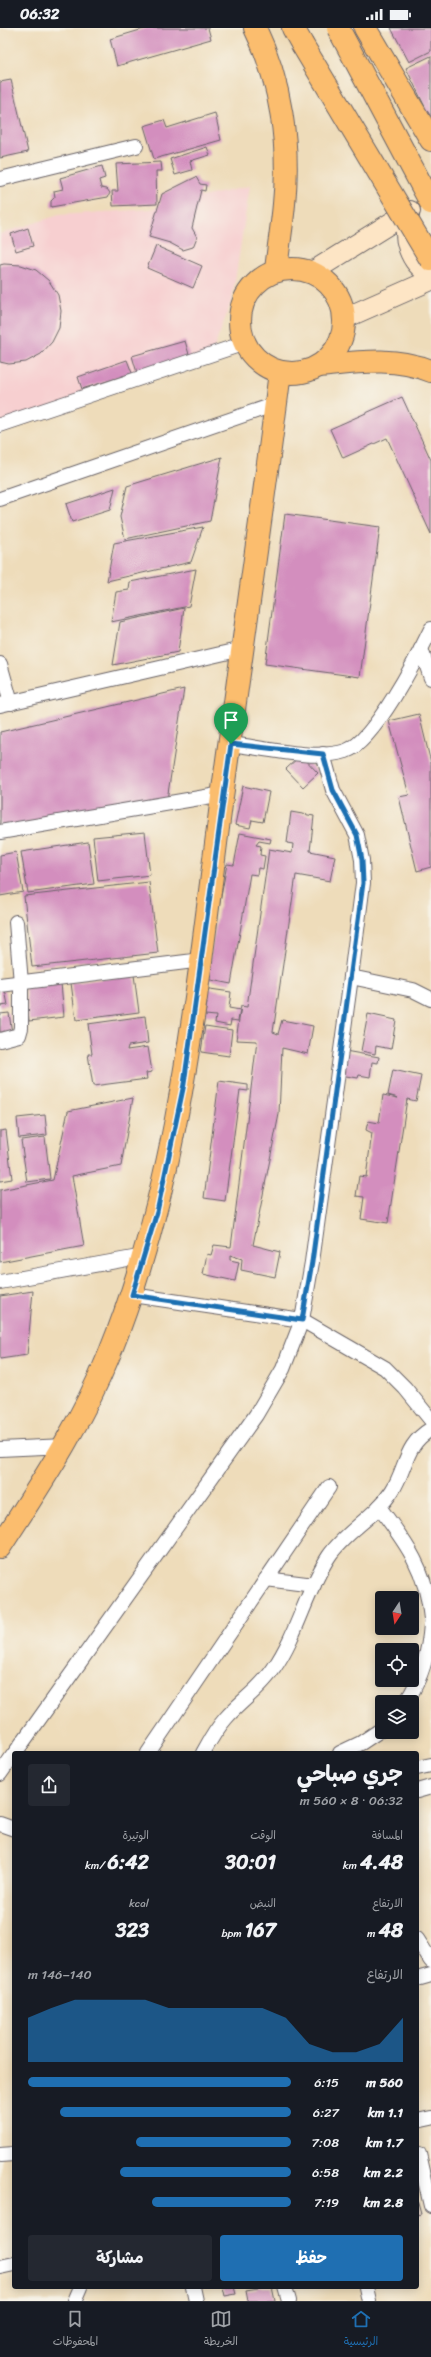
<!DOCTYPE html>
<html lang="ar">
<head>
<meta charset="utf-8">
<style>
  :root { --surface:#171b24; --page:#242831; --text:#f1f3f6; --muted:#9ea1a6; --line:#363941; --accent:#1f6fb2 }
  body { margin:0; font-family:Sriracha,"Playpen Sans Arabic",sans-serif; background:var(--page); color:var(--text); direction:rtl; height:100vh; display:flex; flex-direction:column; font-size:15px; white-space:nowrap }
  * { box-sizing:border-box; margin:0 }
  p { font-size:13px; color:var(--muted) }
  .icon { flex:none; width:22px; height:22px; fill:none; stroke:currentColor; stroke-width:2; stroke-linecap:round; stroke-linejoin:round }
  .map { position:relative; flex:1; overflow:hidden; direction:ltr }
  .details { position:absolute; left:12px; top:1723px; width:407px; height:538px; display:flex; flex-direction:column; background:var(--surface); border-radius:4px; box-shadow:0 2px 10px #0003; direction:rtl }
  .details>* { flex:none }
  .needle { width:26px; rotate:192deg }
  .buttons { position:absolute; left:375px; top:1563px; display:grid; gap:8px }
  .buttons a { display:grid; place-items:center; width:44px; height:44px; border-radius:4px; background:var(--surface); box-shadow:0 2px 10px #0003; font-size:20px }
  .pin { position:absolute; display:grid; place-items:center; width:34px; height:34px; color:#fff; margin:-41px -17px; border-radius:50% 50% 50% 0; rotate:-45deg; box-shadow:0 0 4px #0007 }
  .pin .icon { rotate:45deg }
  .round { display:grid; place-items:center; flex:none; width:42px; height:42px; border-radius:4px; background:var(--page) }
  .head { display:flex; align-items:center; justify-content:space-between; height:68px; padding:0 16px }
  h1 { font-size:22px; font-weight:700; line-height:30px }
  .stats { display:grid; grid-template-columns:repeat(3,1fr); gap:6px; height:68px; padding:4px 16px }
  .stats div { display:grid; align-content:center }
  .stats b { font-size:20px; font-weight:700 }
  .stats small { font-size:11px; font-weight:400 }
  .stats p { font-size:11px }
  .chart { height:112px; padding:8px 16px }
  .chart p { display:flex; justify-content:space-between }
  .chart svg { width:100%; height:72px; margin-top:4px; fill:var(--accent); opacity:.7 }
  .primary-button { display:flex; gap:8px; margin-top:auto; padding:8px 16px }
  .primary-button a { flex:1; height:46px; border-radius:4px; background:var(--accent); color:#fff; font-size:16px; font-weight:700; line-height:46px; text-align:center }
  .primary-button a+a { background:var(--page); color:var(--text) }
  ul { padding:0 16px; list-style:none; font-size:13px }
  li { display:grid; grid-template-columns:64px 48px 1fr; align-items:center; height:30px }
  li i { height:10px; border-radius:5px; background:var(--accent) }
  .status { display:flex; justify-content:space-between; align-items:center; height:28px; padding:0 20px; background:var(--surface); direction:ltr }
  .status svg { height:11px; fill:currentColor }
  .menu { display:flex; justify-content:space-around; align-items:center; height:56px; border-top:1px solid var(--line); background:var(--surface); font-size:11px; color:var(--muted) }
  .menu a { display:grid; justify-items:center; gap:2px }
  .menu .active { color:var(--accent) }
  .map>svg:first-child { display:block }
</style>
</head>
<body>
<div class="status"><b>06:32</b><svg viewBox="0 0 49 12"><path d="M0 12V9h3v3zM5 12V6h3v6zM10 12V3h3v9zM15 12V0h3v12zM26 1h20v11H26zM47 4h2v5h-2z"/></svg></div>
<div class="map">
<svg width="431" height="2273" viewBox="0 0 431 2273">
  <rect width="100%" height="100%" fill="#f7f3e8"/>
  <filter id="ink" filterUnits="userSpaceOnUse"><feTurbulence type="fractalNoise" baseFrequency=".025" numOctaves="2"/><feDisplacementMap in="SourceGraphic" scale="8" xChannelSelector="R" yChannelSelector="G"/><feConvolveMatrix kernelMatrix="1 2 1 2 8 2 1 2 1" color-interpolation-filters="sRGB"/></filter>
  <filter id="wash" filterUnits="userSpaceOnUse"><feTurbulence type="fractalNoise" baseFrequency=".012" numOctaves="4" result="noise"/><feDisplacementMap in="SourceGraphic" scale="16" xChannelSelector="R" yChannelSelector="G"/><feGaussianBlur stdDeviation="0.9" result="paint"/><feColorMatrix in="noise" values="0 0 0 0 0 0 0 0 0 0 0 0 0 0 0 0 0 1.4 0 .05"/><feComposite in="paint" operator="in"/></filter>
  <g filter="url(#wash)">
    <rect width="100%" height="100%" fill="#eedcba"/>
    <polygon fill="#f7cfd0" points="250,158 232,272 212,326 0,397 0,206 59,187 150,181"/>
    <g id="blocks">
      <g fill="#d38ebe">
        <polygon points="147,0 208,0 211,11 117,38 110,11"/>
        <polygon points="391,0 431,0 431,23 409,34"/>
        <polygon points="431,28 431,88 424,92 419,82 425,79 406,40"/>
        <polygon points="11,52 28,124 0,130 0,54"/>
        <polygon points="215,85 221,112 154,131 144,98 164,92 167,100"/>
        <polygon points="207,119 210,127 190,133 192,142 175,147 170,131"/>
        <polygon points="161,134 162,143 156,143 157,176 113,178 112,163 118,163 116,136"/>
        <polygon points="102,138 105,150 99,152 101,160 107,161 110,165 108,169 51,179 51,173 55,169 54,163 63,161 60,150"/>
        <polygon points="196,149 200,156 206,157 205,163 201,162 192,200 197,209 193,219 183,222 170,215 149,209 162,166"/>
        <polygon points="28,200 33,218 16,223 11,206"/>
        <polygon points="156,218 202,238 193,260 147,240"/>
        <polygon points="4,236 21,237 36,242 49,253 58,267 61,283 59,300 52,314 41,326 26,334 9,336 0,334 0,237"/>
        <polygon points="185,313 191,333 138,348 132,328"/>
        <polygon points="127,332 132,345 82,361 78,349"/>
        <polygon points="402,369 431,432 431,506 387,410 343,430 330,401"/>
        <polygon points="222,429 210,493 125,511 120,489 127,458"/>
        <polygon points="115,460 110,482 72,494 66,476"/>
        <polygon points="285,486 380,499 360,649 265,636"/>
        <polygon points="203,499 191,534 107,553 114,515"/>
        <polygon points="196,541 189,578 111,594 116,564 129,562 130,554"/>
        <polygon points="184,580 178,624 113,637 120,594"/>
        <polygon points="184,661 167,772 0,800 0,704"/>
        <polygon points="419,686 431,735 431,839 417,843 399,769 409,767 389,693"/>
        <polygon points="301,727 318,745 303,759 286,741"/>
        <polygon points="243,758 269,764 263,794 252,792 250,800 235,797"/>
        <polygon points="291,784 314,788 310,823 335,828 330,853 296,847 273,1004 278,1006 282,992 313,998 308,1026 282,1020 279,1086 253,1217 280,1224 275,1249 241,1242 242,1231 230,1227 230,1232 239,1234 235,1253 203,1246 207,1226 211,1227 214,1217 231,1219 257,1013 236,1012 241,978 247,979 269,821 292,825 293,816 287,815"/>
        <polygon points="145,804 150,847 98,853 93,809"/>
        <polygon points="240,805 271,811 270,815 259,813 256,817 261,818 260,827 265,828 263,841 258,840 257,847 250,846 231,956 206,951 227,836 234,837"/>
        <polygon points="88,814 94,856 28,865 21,824"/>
        <polygon points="16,824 23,864 0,868 0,827"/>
        <polygon points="149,854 158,925 32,939 24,868"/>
        <polygon points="134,947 139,984 76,992 71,955"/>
        <polygon points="61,955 64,989 29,993 26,959"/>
        <polygon points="203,960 231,964 229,980 240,982 238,993 231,992 230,998 215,995 216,988 205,987 207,975 200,974"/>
        <polygon points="0,962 5,962 8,977 0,978"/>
        <polygon points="9,985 12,1005 0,1006 0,986"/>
        <polygon points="368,986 396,992 391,1021 376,1018 375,1026 361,1023"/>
        <polygon points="145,988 148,1015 128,1018 127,1022 148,1019 152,1044 146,1045 147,1051 93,1058 88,1026 92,1026 88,996"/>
        <polygon points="205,998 232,1002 229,1028 201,1024"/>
        <polygon points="345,1023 379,1029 378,1035 372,1034 370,1049 359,1047 358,1050 340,1047"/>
        <polygon points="393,1042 421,1048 416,1073 407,1071 388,1195 361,1191 364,1169 356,1168 359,1148 366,1149 372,1105 366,1102 368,1093 379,1095 383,1067 398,1070 388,1067"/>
        <polygon points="219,1053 248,1057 248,1063 240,1062 225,1173 204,1170"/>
        <polygon points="133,1070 121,1138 72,1148 84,1218 0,1234 0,1162 53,1152 68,1083"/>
        <polygon points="45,1087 47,1107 19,1110 17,1090"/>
        <polygon points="6,1102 12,1151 0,1153 0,1103"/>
        <polygon points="45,1109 50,1151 27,1154 21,1112"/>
        <polygon points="33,1263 27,1327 0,1331 0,1268"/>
        <polygon points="417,2172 421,2186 417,2187"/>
        <polygon points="223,2259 234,2259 236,2266 225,2268"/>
        <polygon points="257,2259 272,2259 275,2273 248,2273 246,2263 258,2261"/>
      </g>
    </g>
  </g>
  <g filter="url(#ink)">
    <use href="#blocks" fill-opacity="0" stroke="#696367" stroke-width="1"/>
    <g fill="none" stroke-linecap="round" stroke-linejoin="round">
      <g stroke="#696367" stroke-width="16">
        <g id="street">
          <polyline points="0,151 136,118"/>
          <polyline points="0,397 245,315"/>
          <polyline points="0,471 276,376"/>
          <polyline points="421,621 431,650"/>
          <polyline points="0,636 11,675"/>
          <polyline points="0,677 242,621"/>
          <path d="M 231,716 C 264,720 315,733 346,723 C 374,714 418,628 431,601"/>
          <polyline points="323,726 333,762 357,807 362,832 363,855 351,949 413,962 431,971"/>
          <polyline points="0,804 223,766"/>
          <polyline points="0,957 202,932"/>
          <polyline points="0,1012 19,1007 21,1000 21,955 16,894"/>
          <polyline points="0,1254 144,1228"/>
          <polyline points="132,1267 302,1292 385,1340 405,1360 431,1392"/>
          <polyline points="0,1421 65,1418"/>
          <path d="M 379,1479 C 407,1516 427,1543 431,1591"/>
          <polyline points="266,1551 314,1557"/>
          <path d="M 406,1674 C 422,1650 429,1625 431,1596"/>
          <polyline points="15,1725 256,1387 283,1341 302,1292 312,1234 351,949"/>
          <polyline points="148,1725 329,1459"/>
          <path d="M 203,1725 C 210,1712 217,1700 226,1690 C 242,1672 261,1660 274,1640 C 298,1605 306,1563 329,1528 C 346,1503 375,1489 392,1463 C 407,1440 404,1417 431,1401"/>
          <polyline points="340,1725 361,1715 382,1701"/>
          <polyline points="417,1740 431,1737"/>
          <polyline points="0,1746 14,1726"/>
          <polyline points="417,1763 431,1759"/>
          <polyline points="0,1796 14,1801"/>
          <polyline points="417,1911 431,1933"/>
          <polyline points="417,1951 431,1947"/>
          <polyline points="417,2093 431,2090"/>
          <polyline points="419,2126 431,2178"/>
          <polyline points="0,2127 14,2126"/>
          <polyline points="0,2239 14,2236"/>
          <polyline points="193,2259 196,2273"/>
          <polyline points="285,2259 289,2273"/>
          <polyline points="366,2259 369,2273"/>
          <polyline points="75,2273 81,2259"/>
        </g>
      </g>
      <g stroke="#696367" stroke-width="22">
        <g id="secondary">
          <path d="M 409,187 C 401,209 409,235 431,247"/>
          <polyline points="312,244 410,183"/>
          <polyline points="345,290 431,252"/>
        </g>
      </g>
      <g stroke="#696367" stroke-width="24">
        <path id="primary" d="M 0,1519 C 40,1457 81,1396 109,1327 C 181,1149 197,958 222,769 C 241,628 262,486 280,344"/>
      </g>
      <g stroke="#696367" stroke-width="24">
        <g id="highway">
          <path d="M 255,0 C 281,54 290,117 284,176 C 282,199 278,221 276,243"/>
          <polyline points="293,0 302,16"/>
          <polyline points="365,0 431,112"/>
          <circle cx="292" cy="293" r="52"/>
          <path d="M 319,338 C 358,334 394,328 431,343"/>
        </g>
      </g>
      <use href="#street" stroke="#fff" stroke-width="14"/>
      <use href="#secondary" stroke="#fde5c5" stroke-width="20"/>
      <use href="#primary" stroke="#fbbd6e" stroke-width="22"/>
      <use href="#highway" stroke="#fbbd6e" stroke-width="22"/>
      <g stroke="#696367" stroke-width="24" stroke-linecap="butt">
        <g id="highway-bridge">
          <polyline points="338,0 431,175"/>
          <polyline points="302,16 431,232"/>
        </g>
      </g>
      <use href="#highway-bridge" stroke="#fbbd6e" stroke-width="22"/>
    </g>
  </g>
  <g fill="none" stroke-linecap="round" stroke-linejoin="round" filter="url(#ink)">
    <g stroke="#fff" stroke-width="8">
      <polygon id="route" points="231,716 323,726 333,762 357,807 362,832 363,855 312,1234 302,1292 132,1267 157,1184 184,1056"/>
    </g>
    <use href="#route" stroke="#1f6fb2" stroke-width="5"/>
  </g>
</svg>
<div class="buttons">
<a><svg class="needle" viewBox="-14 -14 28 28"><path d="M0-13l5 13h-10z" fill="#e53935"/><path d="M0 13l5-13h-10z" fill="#9ea1a6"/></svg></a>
<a><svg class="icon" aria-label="locate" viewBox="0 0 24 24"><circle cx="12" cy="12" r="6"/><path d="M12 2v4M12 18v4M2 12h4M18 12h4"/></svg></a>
<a><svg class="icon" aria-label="layers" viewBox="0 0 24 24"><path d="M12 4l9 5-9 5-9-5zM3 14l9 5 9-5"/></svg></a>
</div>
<div class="pin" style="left:231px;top:716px;background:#1e9e55"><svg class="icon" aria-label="arrive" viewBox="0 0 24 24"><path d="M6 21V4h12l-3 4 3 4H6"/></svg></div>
<section class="details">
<div class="head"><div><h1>جري صباحي</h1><p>06:32 · 8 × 560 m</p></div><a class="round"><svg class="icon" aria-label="share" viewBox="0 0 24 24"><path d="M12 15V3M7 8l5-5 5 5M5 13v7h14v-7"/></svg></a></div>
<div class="stats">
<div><p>المسافة</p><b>4.48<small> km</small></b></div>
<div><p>الوقت</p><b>30:01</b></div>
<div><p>الوتيرة</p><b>6:42<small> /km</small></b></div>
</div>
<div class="stats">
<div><p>الارتفاع</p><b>48<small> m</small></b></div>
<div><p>النبض</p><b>167<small> bpm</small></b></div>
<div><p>kcal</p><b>323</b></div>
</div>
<div class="chart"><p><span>الارتفاع</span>140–146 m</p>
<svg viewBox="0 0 160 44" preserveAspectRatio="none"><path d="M0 44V17L10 11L20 6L30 6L40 6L50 6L60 11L70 11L80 11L90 11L100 11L110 17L120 33L130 38L140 38L150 33L160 17V44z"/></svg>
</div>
<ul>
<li><b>560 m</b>6:15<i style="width:100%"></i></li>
<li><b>1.1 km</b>6:27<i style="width:88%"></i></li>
<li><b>1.7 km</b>7:08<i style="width:59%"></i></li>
<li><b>2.2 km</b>6:58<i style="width:65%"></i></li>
<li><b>2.8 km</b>7:19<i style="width:53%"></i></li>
</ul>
<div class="primary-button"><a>حفظ</a><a>مشاركة</a></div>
</section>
</div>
<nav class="menu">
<a class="active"><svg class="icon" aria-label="home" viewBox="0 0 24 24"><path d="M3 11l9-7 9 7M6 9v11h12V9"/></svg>الرئيسية</a>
<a><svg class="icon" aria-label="map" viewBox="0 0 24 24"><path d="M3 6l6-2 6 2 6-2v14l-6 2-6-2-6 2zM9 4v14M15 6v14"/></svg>الخريطة</a>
<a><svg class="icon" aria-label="saved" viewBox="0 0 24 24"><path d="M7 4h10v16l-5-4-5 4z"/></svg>المحفوظات</a>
</nav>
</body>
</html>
